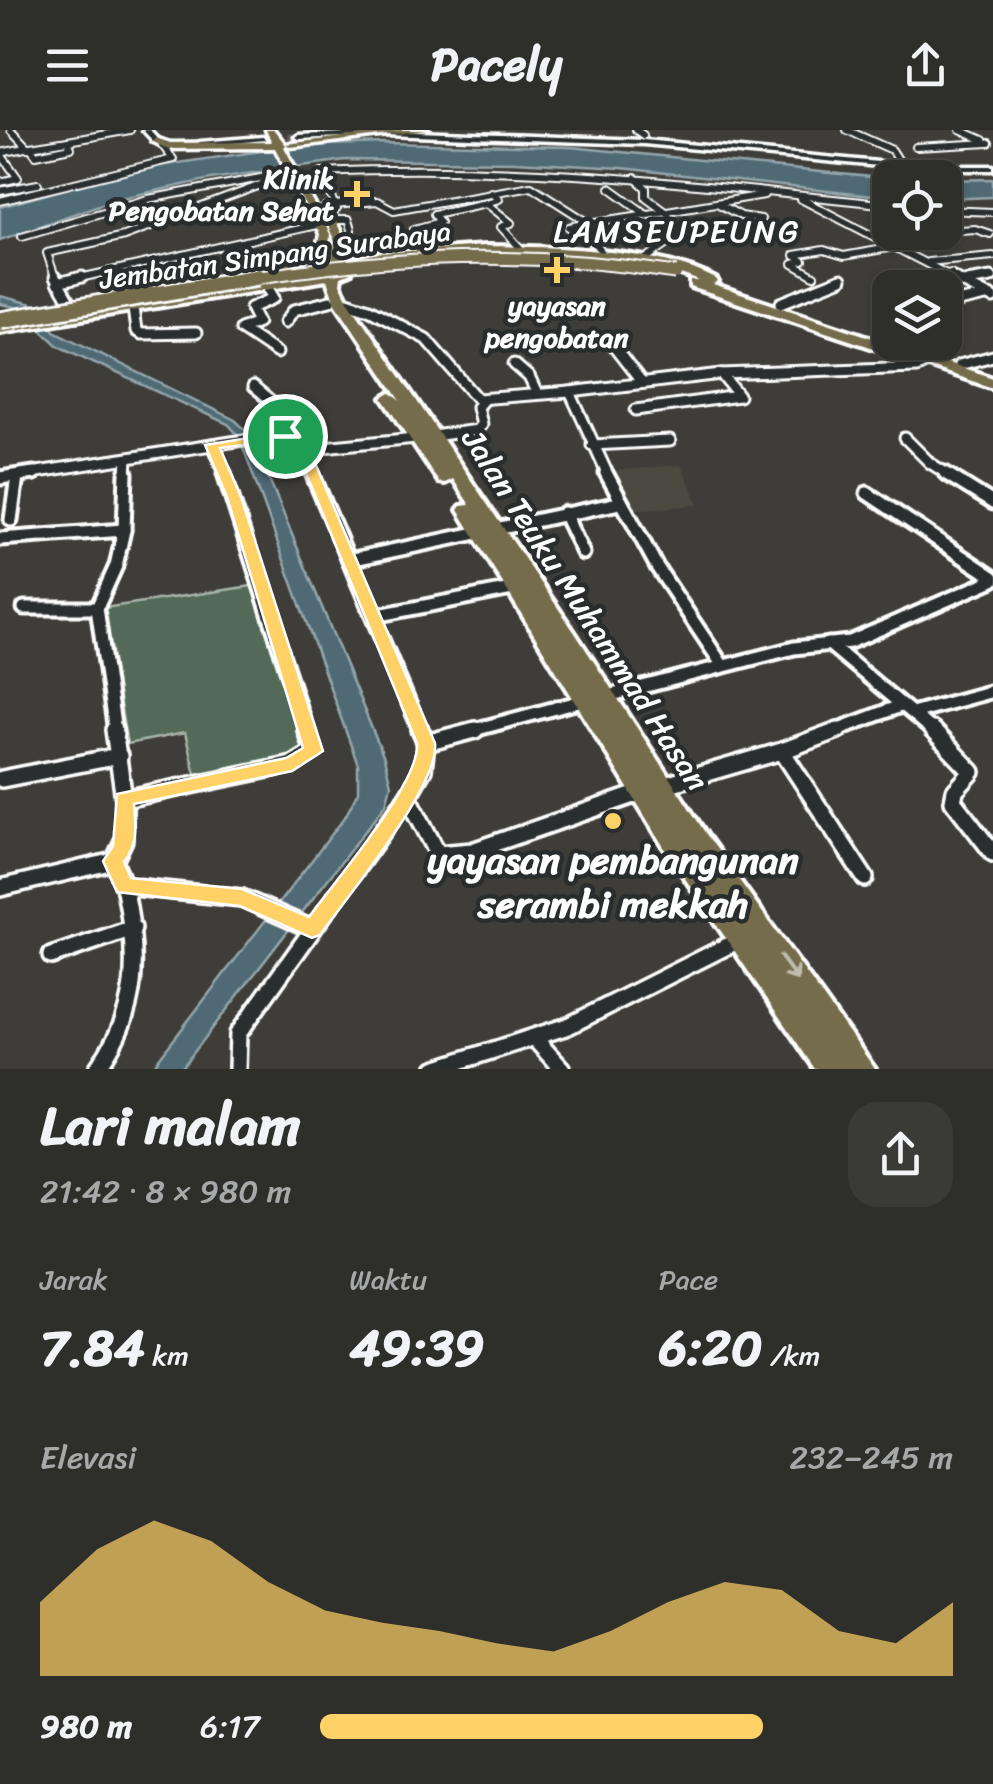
<!DOCTYPE html>
<html lang="id">
<head>
<meta charset="utf-8">
<style>
  :root { --surface:#2e2e2b; --page:#3a3a37; --text:#f1f3f6; --muted:#a7a8a9; --line:#494a47; --accent:#ffd166 }
  body { margin:0; font-family:Sriracha,sans-serif; background:var(--page); color:var(--text); height:100vh; display:flex; flex-direction:column; font-size:38px; white-space:nowrap }
  * { box-sizing:border-box; margin:0 }
  p { font-size:32px; color:var(--muted) }
  .icon { flex:none; width:55px; height:55px; fill:none; stroke:currentColor; stroke-width:2; stroke-linecap:round; stroke-linejoin:round }
  .map { position:relative; height:939px; overflow:hidden }
  .details { display:flex; flex-direction:column; background:var(--surface); flex:1 }
  .details>* { flex:none }
  .controls { position:absolute; left:872px; top:30px; display:grid; gap:20px }
  .controls a { display:grid; place-items:center; width:90px; height:90px; border-radius:20px; background:var(--surface); box-shadow:0 2px 8px #0004,0 0 0 2px var(--line); font-size:50px }
  .pin { position:absolute; display:grid; place-items:center; width:85px; height:85px; color:#fff; margin:-42px; border:5px solid #fff; border-radius:50%; box-shadow:0 2px 10px #0007 }
  .round { display:grid; place-items:center; flex:none; width:105px; height:105px; border-radius:30px; background:var(--page) }
  .summary { display:flex; align-items:center; justify-content:space-between; height:170px; padding:0 40px }
  h1 { font-size:55px; font-weight:700; line-height:75px }
  .metrics { display:grid; grid-template-columns:repeat(3,1fr); gap:15px; height:170px; padding:10px 40px }
  .metrics div { display:grid; align-content:center }
  .metrics b { font-size:50px; font-weight:700 }
  .metrics small { font-size:28px; font-weight:400 }
  .metrics p { font-size:28px }
  .chart { height:280px; padding:20px 40px }
  .chart p { display:flex; justify-content:space-between }
  .chart svg { width:100%; height:180px; margin-top:10px; fill:var(--accent); opacity:.7 }
  ul { padding:0 40px; list-style:none; font-size:32px }
  li { display:grid; grid-template-columns:160px 120px 1fr; align-items:center; height:75px }
  li i { height:25px; border-radius:12px; background:var(--accent) }
  header { display:flex; justify-content:space-between; align-items:center; height:130px; padding:0 40px; background:var(--surface); font-size:45px; font-weight:700 }
  .map>svg:first-child { display:block }
</style>
</head>
<body>
<header><svg class="icon" aria-label="menu" viewBox="0 0 24 24"><path d="M4 6h16M4 12h16M4 18h16"/></svg>Pacely<svg class="icon" aria-label="share" viewBox="0 0 24 24"><path d="M12 15V3M7 8l5-5 5 5M5 13v7h14v-7"/></svg></header>
<div class="map">
<svg width="993" height="939" viewBox="0 0 993 939">
  <rect width="100%" height="100%" fill="#3e3d39"/>
  <filter id="ink" filterUnits="userSpaceOnUse"><feTurbulence type="fractalNoise" baseFrequency=".01" numOctaves="2"/><feDisplacementMap in="SourceGraphic" scale="20" xChannelSelector="R" yChannelSelector="G"/><feConvolveMatrix kernelMatrix="1 2 1 2 8 2 1 2 1" color-interpolation-filters="sRGB"/></filter>
  <g filter="url(#ink)">
    <polygon fill="#4c4840" points="681,335 699,375 630,380 610,341"/>
    <polygon fill="#536b58" stroke="#a9b5ac" stroke-width="2.5" points="252,456 306,626 196,648 185,603 127,614 103,478"/>
    <g fill="#4f6a74" stroke="#95a6ac" stroke-width="2.5">
      <polygon points="384,13 571,17 890,49 890,68 621,38 514,32 345,30 211,49 113,70 0,110 0,77 136,39 296,16"/>
      <polygon points="993,49 993,67 945,69 945,50"/>
      <polygon points="0,166 44,177 54,201 235,290 251,305 384,628 391,655 386,674 181,939 151,939 345,687 358,662 358,635 239,306 228,294 58,216 36,195 27,179 0,174"/>
    </g>
    <g fill="none" stroke-linecap="round" stroke-linejoin="round">
      <polyline stroke="#5b5a57" stroke-width="8" stroke-dasharray="8 4" stroke-linecap="butt" points="263,9 298,7"/>
      <g stroke="#fff" stroke-width="10">
        <g id="minor-far3">
          <polyline points="11,0 28,18"/>
          <polyline points="636,0 643,5"/>
          <polyline points="847,0 892,20 902,36"/>
          <polyline points="960,0 983,10"/>
          <polygon points="68,11 71,18 36,25 30,17"/>
          <polyline points="68,11 130,0"/>
          <polyline points="916,17 989,13"/>
          <polyline points="0,23 30,17"/>
          <polyline points="0,23 18,48 0,52"/>
          <polyline points="635,48 646,58 646,67 665,81"/>
          <polyline points="610,58 646,84"/>
          <polyline points="0,61 38,54"/>
          <polyline points="491,62 499,69 486,73 511,93 501,97 522,120"/>
          <polyline points="801,69 958,150"/>
          <polyline points="0,71 173,29 162,15"/>
          <polyline points="717,73 741,86 761,89"/>
          <polyline points="335,75 377,71 394,80 531,56 589,93 667,81"/>
          <polyline points="945,80 993,82"/>
          <path d="M 329,84 L 337,79 L 322,42 C 512,32 701,55 890,75"/>
          <polyline points="332,90 348,90 351,100"/>
          <polyline points="591,93 569,97 597,115 604,126"/>
          <polyline points="945,101 975,99 990,104"/>
          <polyline points="22,106 148,69 266,47"/>
          <polyline points="422,121 408,109 419,104 414,99 440,92 434,84 486,73"/>
          <polyline points="641,132 678,106 667,81 764,65"/>
          <polyline points="928,132 993,126"/>
          <polyline points="814,146 793,134 803,131 794,125 824,120 844,126 944,108"/>
          <polyline points="56,150 47,123 124,106 282,47"/>
          <polyline points="71,150 321,94"/>
          <polyline points="926,150 951,143"/>
          <polyline points="975,150 993,147"/>
        </g>
      </g>
      <g stroke="#fff" stroke-width="15">
        <g id="minor-far2">
          <polyline points="55,147 71,175"/>
          <polyline points="953,147 993,168"/>
          <polyline points="967,151 991,147"/>
          <polyline points="57,153 82,147"/>
          <polyline points="266,155 274,168 251,178 258,192 241,199 277,223"/>
          <polyline points="907,155 935,147"/>
          <polyline points="341,170 369,179 426,209 478,269 570,262"/>
          <polyline points="781,173 841,149"/>
          <polyline points="945,175 990,165"/>
          <polyline points="133,178 136,201 141,204 196,203"/>
          <polyline points="285,192 294,180 330,171"/>
          <polyline points="614,217 642,253"/>
          <polyline points="514,234 529,247 537,264"/>
          <polyline points="959,235 993,226"/>
          <polyline points="253,257 294,291 307,318"/>
          <polyline points="636,280 739,266 722,244"/>
          <polyline points="433,306 477,300 481,294 477,277 483,270"/>
          <polyline points="905,308 930,333 949,345"/>
          <polyline points="212,315 225,345"/>
          <polyline points="592,315 670,311"/>
          <polyline points="302,319 416,308"/>
          <polyline points="18,345 270,306 293,309 302,319 313,345"/>
          <polyline points="126,345 127,329"/>
          <polyline points="608,345 570,262 722,244 917,237 929,231"/>
        </g>
      </g>
      <g stroke="#fff" stroke-width="19">
        <g id="minor-far1">
          <polyline points="224,343 307,602"/>
          <polyline points="312,343 421,602"/>
          <polyline points="606,343 657,437 723,536"/>
          <polyline points="945,343 993,373"/>
          <polyline points="0,348 34,343"/>
          <polyline points="867,363 993,447"/>
          <polyline points="564,383 583,423"/>
          <polyline points="11,390 17,346"/>
          <polyline points="496,399 619,373"/>
          <polyline points="0,409 124,400"/>
          <polyline points="349,430 481,402"/>
          <polyline points="24,478 97,478"/>
          <polyline points="374,486 517,458"/>
          <polyline points="829,514 934,602"/>
          <polyline points="604,567 794,518 850,512 993,450"/>
          <polyline points="912,583 993,561"/>
          <polyline points="115,602 97,478 116,436 124,400 126,343"/>
          <polyline points="466,602 586,570"/>
          <polyline points="831,602 900,576"/>
        </g>
      </g>
      <g stroke="#fff" stroke-width="22">
        <g id="minor">
          <polyline points="114,600 124,669 292,634 313,621 306,600"/>
          <polyline points="420,600 426,613"/>
          <polyline points="932,600 972,642 955,661 953,671 993,723"/>
          <polyline points="782,621 865,748"/>
          <polyline points="2,649 119,626"/>
          <polyline points="662,656 782,621 838,600"/>
          <polyline points="408,666 438,724 472,721 643,662"/>
          <polyline points="114,731 124,710 124,669"/>
          <polyline points="0,758 114,731 124,756 242,768 312,799"/>
          <polyline points="51,826 133,798"/>
          <polyline points="535,909 562,939"/>
          <path d="M 97,939 C 140,881 139,825 124,756"/>
          <polyline points="237,939 238,904 408,666 423,640 426,613 475,600"/>
          <polyline points="435,939 568,896 743,808"/>
        </g>
      </g>
      <g stroke="#fff" stroke-width="7">
        <g id="tertiary">
          <polygon points="143,0 150,0 158,9 173,14 169,16 154,12"/>
          <polygon points="388,1 644,10 921,36 993,36 993,40 921,40 644,14 385,5 298,9 295,7 298,5"/>
          <polygon points="263,7 265,10 200,16 196,14 200,12"/>
        </g>
      </g>
      <g stroke="#fff" stroke-width="7">
        <g id="primary">
          <polygon points="266,0 274,0 286,15 284,17 330,104 324,149 314,147 317,124 265,147 255,145 302,125 318,114 320,104 275,18 167,19 152,11 156,8 168,13 272,12"/>
          <polygon points="399,0 428,0 291,17 286,14"/>
          <polygon points="326,76 331,79 345,112 341,144 335,147 329,144 335,112 321,79"/>
        </g>
      </g>
      <g stroke="#fff" stroke-width="8">
        <g id="trunk">
          <path d="M 485,116 C 551,117 658,118 716,149 L 718,152 L 713,155 L 993,248 L 993,258 L 691,157 L 691,151 L 699,151 C 673,139 644,136 615,132 C 524,121 434,123 343,136 L 337,132 L 379,123 Z"/>
          <polygon points="335,140 344,139 351,143 341,147 340,154 348,170 575,503 706,704 875,939 815,939 667,722 458,380 461,376 470,375 453,349 445,353 439,352 383,268 391,263 401,271 334,170 327,150 0,202 0,194"/>
        </g>
      </g>
      <use href="#minor-far3" stroke="#2a2d2e" stroke-width="6"/>
      <use href="#minor-far2" stroke="#2a2d2e" stroke-width="9"/>
      <use href="#minor-far1" stroke="#2a2d2e" stroke-width="11"/>
      <use href="#minor" stroke="#2a2d2e" stroke-width="15"/>
      <use href="#tertiary" fill="#2a2d2e" fill-rule="evenodd"/>
      <use href="#primary" fill="#746c4b" fill-rule="evenodd"/>
      <use href="#trunk" fill="#746c4b" fill-rule="evenodd"/>
      <g stroke="#fff" stroke-width="15" stroke-linecap="butt">
        <path id="trunk-bridge-far1" d="M 242,150 C 390,125 527,120 676,143"/>
      </g>
      <g stroke="#fff" stroke-width="21" stroke-linecap="butt">
        <polyline id="trunk-bridge" points="0,190 258,147"/>
      </g>
      <use href="#trunk-bridge-far1" stroke="#746c4b" stroke-width="11"/>
      <use href="#trunk-bridge" stroke="#746c4b" stroke-width="15"/>
    </g>
    <defs><path id="oneway-shaft" d="M-6 0H5M1.5-3L5.5 0L1.5 3" fill="none" stroke-width="1.6" stroke-linecap="round" stroke-linejoin="round" transform="scale(2.5)"/></defs>
    <use stroke="#c0bdae" href="#oneway-shaft" transform="translate(789 838) rotate(54)"/>
  </g>
  <path fill="#ffd166" stroke="#fff" stroke-width="2.5" fill-rule="evenodd" d="M 285,302 L 309,319 L 435,613 C 440,655 347,767 320,805 L 312,808 L 240,776 L 117,762 L 103,731 L 113,716 L 117,664 L 286,628 L 303,618 L 227,367 L 205,315 ZM 282,310 L 297,321 L 417,613 C 421,652 334,752 309,787 L 242,759 L 131,748 L 124,732 C 138,714 136,696 134,674 L 292,641 L 323,621 L 241,367 L 220,318 Z"/>
  <g fill="#ffd166" stroke="#2a2d2e" stroke-width="4">
    <path d="M352 49h10v10h10v10h-10v10h-10v-10h-10v-10h10z"/>
    <path d="M552 125h10v10h10v10h-10v10h-10v-10h-10v-10h10z"/>
    <circle cx="613" cy="691" r="10"/>
  </g>
  <g text-anchor="middle" dominant-baseline="central" stroke-width="9" stroke-linejoin="round" paint-order="stroke">
    <g font-size="28" font-weight="bold" fill="#fff" stroke="#2a2d2e" text-anchor="end">
      <text x="334" y="48">Klinik<tspan x="334" dy="32">Pengobatan Sehat</tspan></text>
      <text x="557" y="175" text-anchor="middle">yayasan<tspan x="557" dy="32">pengobatan</tspan></text>
    </g>
    <g font-size="28" fill="#fff" stroke="#2a2d2e">
      <text transform="translate(275 125) rotate(-8)">Jembatan Simpang Surabaya</text>
    </g>
    <g font-size="32" letter-spacing="2.5" fill="#fff" stroke="#2a2d2e">
      <text x="677" y="101">LAMSEUPEUNG</text>
    </g>
    <g font-size="32" fill="#fff" stroke="#2a2d2e">
      <text transform="translate(585 480) rotate(57)">Jalan Teuku Muhammad Hasan</text>
    </g>
    <g font-size="38" font-weight="bold" fill="#fff" stroke="#2a2d2e">
      <text x="613" y="730">yayasan pembangunan<tspan x="613" dy="44">serambi mekkah</tspan></text>
    </g>
  </g>
</svg>
<div class="controls">
<a><svg class="icon" aria-label="locate" viewBox="0 0 24 24"><circle cx="12" cy="12" r="6"/><path d="M12 2v4M12 18v4M2 12h4M18 12h4"/></svg></a>
<a><svg class="icon" aria-label="layers" viewBox="0 0 24 24"><path d="M12 4l9 5-9 5-9-5zM3 14l9 5 9-5"/></svg></a>
</div>
<div class="pin" style="left:285px;top:306px;background:#1e9e55"><svg class="icon" aria-label="arrive" viewBox="0 0 24 24"><path d="M6 21V4h12l-3 4 3 4H6"/></svg></div>
</div>
<section class="details">
<div class="summary"><div><h1>Lari malam</h1><p>21:42 · 8 × 980 m</p></div><a class="round"><svg class="icon" aria-label="share" viewBox="0 0 24 24"><path d="M12 15V3M7 8l5-5 5 5M5 13v7h14v-7"/></svg></a></div>
<div class="metrics">
<div><p>Jarak</p><b>7.84<small> km</small></b></div>
<div><p>Waktu</p><b>49:39</b></div>
<div><p>Pace</p><b>6:20<small> /km</small></b></div>
</div>
<div class="chart"><p><span>Elevasi</span>232–245 m</p>
<svg viewBox="0 0 160 44" preserveAspectRatio="none"><path d="M0 44V26L10 13L20 6L30 11L40 21L50 28L60 31L70 33L80 36L90 38L100 33L110 26L120 21L130 23L140 33L150 36L160 26V44z"/></svg>
</div>
<ul>
<li><b>980 m</b>6:17<i style="width:70%"></i></li>
</ul>
</section>
</body>
</html>
